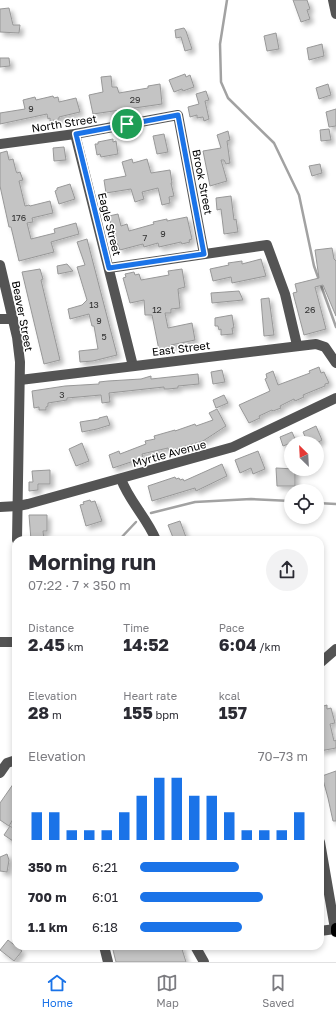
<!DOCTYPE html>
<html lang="en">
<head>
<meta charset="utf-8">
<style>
  :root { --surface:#fff; --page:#f2f2f3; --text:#2b2b33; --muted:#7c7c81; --line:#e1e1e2; --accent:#1a73e8 }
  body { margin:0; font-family:"Golos Text",sans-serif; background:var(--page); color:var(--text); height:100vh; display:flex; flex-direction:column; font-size:15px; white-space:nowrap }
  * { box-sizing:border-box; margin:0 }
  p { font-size:13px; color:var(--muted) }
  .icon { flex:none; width:22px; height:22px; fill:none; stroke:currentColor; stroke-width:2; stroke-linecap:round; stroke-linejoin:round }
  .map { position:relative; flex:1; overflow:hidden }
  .details { position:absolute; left:12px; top:536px; width:312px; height:414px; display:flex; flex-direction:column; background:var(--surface); border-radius:12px; box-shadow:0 2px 6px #0003 }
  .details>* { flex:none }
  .needle { width:26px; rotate:336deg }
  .fabs { position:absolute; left:284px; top:436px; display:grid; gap:8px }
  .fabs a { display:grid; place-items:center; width:40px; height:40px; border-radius:50%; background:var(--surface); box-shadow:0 2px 6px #0003; font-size:20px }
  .pin { position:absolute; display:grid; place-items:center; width:34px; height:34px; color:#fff; margin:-17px; border:2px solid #fff; border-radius:50%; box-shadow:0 1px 4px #0007 }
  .round { display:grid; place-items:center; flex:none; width:42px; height:42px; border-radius:21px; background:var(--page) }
  .overview { display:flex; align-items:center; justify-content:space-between; height:68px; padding:0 16px }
  h1 { font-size:22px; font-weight:700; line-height:30px }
  .metrics { display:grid; grid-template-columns:repeat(3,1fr); gap:6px; height:68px; padding:4px 16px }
  .metrics div { display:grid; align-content:center }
  .metrics b { font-size:17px; font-weight:700 }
  .metrics small { font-size:11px; font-weight:400 }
  .metrics p { font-size:11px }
  .chart { height:112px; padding:8px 16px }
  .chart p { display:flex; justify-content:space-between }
  .chart svg { width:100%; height:72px; margin-top:4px; stroke:var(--accent); stroke-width:6 }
  ul { padding:0 16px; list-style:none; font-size:13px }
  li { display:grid; grid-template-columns:64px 48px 1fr; align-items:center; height:30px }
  li i { height:10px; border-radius:5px; background:var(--accent) }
  .tabs { display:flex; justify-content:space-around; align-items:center; height:56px; border-top:1px solid var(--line); background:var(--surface); font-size:11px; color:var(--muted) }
  .tabs a { display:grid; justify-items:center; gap:2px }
  .tabs .on { color:var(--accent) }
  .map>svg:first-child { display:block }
</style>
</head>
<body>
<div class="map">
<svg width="336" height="962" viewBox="0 0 336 962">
  <defs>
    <filter id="shadow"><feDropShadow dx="3.5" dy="3.5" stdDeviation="2" flood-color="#0004"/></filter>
  </defs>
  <rect width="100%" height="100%" fill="#fff"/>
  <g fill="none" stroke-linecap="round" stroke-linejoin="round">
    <g stroke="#a2a2a2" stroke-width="2.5">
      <polyline points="227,0 220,44 221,82 228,98 274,143 299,195 314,266 336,327"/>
      <polyline points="317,503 336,504"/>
      <polyline points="151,513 195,502 251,499 291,501"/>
      <polyline points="119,540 136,522"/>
    </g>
  </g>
  <g fill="#c4c4c4" stroke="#989898" filter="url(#shadow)">
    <polygon points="293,0 307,0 310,9 307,10 310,19 301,22"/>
    <polygon points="9,8 13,25 20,25 19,33 0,32 0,9"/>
    <polygon points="184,28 186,31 192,49 185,51 181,37 176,38 175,30"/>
    <polygon points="276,33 279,49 267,51 264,36"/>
    <polygon points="322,44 324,56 309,60 307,48"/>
    <polygon points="0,58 9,58 10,66 0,67"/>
    <polygon points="185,74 186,77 190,75 194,87 183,91 182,89 174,92 169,80"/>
    <polygon points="111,76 112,87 117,87 119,93 148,88 148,86 160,84 162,104 93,114 89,95 103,92 101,77"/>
    <polygon points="328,84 331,95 319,99 316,88"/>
    <polygon points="206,91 209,100 205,101 209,119 204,121 203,117 197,118 197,115 190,117 188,107 199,104 196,94"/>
    <polygon points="53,96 54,98 58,97 59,102 76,98 80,112 59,117 59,119 50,121 50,118 48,119 47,114 0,124 0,113 25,109 23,100 35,97 36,100"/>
    <polygon points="336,109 336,126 329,127 326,112"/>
    <polygon points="329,129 331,140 321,141 320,130"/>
    <polygon points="228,131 230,140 227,141 230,163 226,164 224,160 221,160 227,181 210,186 203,151 221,148 217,135"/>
    <polygon points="164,134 168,152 157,154 153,136"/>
    <polygon points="113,139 113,142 116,141 118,154 101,157 100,154 97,155 95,144 98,144 98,142"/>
    <polygon points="64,147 66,160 54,161 53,148"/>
    <polygon points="7,151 9,160 13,159 16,171 17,173 20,172 23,180 19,181 25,206 29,205 30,206 50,201 53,213 32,218 33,222 27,223 31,239 55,233 54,229 76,223 79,234 51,242 54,252 19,261 11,227 9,227 0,186 0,153"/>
    <polygon points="132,159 133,163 147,159 151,173 170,170 172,183 171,183 174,196 169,197 170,203 162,205 158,188 142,192 144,199 135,202 131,189 106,193 104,180 126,176 122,162"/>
    <polygon points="320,164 322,173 312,176 309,166"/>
    <polygon points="70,184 75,199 59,204 55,191 57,190 57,188"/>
    <polygon points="231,196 234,220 236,219 238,232 224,234 221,209 217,210 216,198"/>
    <polygon points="118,214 121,226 127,224 129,231 154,224 153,222 167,219 167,221 187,217 192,239 189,240 190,242 182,244 181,242 159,247 158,243 144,247 143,244 139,245 120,250 117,243 115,243 109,216"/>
    <polygon points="87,239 117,355 93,361 80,362 79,351 98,349 94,326 92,326 89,314 70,319 68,309 82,305 87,300 77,267 85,265 77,242"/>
    <polygon points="332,248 334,259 336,261 336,316 323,285 315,287 326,329 304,335 293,293 297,292 295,284 319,278 315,250"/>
    <polygon points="261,259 266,276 232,283 231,277 213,281 210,269 229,265 228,263 242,261 242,264"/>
    <polygon points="67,264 73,271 58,274 57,266"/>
    <polygon points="40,269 43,279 41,280 60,360 44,364 22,272"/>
    <polygon points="182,269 185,287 178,289 180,308 171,309 171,313 165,313 168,328 192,323 195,340 171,345 172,348 159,350 152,315 145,315 144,300 130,303 123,278 126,277 125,274 134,272 135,275 139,274 141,280 169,275 168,271"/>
    <polygon points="239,291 243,300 212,303 211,293"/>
    <polygon points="269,298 274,335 264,336 261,299"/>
    <polygon points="232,315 234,328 232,328 233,334 221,335 221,329 219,330 218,326 215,326 215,318"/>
    <polygon points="319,367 321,373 324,372 329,383 325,384 325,386 303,395 304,397 295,401 294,399 280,406 281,408 273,411 272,410 259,416 260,418 249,423 239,405 270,391 265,379 267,378 266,374 273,371 278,385 310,373 309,371"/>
    <polygon points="222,370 225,382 213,384 211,372"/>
    <polygon points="198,374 199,384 178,386 178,388 168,389 164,389 164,387 109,393 110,402 102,403 101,395 67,398 67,400 48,403 48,406 46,407 46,410 39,410 39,407 34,408 32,391 65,386 99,384 99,382 108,381 141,379 151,376 151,379"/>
    <polygon points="224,395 228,403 216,408 213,400"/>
    <polygon points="217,409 226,426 203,441 169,451 168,448 142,454 143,458 113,468 109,455 119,451 120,454 146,444 145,441 155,439 154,436 175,430 175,431 195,424 196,426 213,420 209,413"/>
    <polygon points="107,416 110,425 97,429 82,432 80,422 99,419 99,418"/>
    <polygon points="316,426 322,440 317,443 308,443 303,432"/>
    <polygon points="292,432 296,441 283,446 280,437"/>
    <polygon points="82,443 89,461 76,466 69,449"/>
    <polygon points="258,451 265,469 253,474 251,468 240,473 235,460"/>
    <polygon points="222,464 227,476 196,491 195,488 152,501 148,486 175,477 176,479 179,478 180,480 183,479 184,481"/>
    <polygon points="276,468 295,469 295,486 277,486"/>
    <polygon points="50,470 50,484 38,484 38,490 29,491 29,482 33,482 32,471"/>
    <polygon points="90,500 91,502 95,501 102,521 86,526 80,505 84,504 83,502"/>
    <polygon points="29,515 47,515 47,531 43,531 44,540 31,540"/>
    <polygon points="180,521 187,540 174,540 168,525"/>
    <polygon points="327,705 327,709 331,708 335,723 330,724 334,741 336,740 336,748 320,751 320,707"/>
    <polygon points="336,771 336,821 333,821 328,798 322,776"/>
    <polygon points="16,780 16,814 9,826 0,820 0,803"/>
    <polygon points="10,826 16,830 16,836 13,841 4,835"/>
    <polygon points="7,854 9,860 7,872 0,871 0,857"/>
    <polygon points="8,940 22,951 14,961 0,950"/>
    <polygon points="112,946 181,946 186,962 116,962"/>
  </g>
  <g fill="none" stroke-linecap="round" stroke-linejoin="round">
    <g stroke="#dbdbdb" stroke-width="11">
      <polyline id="major" points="336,928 336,932"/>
    </g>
    <g stroke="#545454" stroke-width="10">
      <polyline points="333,0 336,14"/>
      <polyline points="75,134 133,366"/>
      <polyline points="0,144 75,134 178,115 204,254"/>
      <polyline points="0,265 17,337 20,362 17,540"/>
      <polyline points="109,268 267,245 285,294 297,345"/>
      <polyline points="0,319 13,319"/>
      <polyline points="20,380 316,344 325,347 336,363"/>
      <path d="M 121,479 C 129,501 147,518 156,540"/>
      <polyline points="0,507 18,506 28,504 233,447 336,398"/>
      <polyline points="0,642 16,642"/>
      <polyline points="320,663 336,649"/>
      <polyline points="0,773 7,763 16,760"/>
      <polyline points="320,842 335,929 320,931"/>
      <polyline points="104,946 108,962"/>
      <polyline points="195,946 204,962"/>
    </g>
    <use href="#major" stroke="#000" stroke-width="10"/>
  </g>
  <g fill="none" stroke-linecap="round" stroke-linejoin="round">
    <g stroke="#fff" stroke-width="8">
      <polygon id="route" points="178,115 204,254 109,268 76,134"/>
    </g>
    <use href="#route" stroke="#1a73e8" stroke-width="5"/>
  </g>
  <g text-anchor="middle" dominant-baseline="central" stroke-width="3" stroke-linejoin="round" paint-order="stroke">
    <g font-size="9" fill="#313131">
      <text x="135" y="99">29</text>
      <text x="31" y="108">9</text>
      <text x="19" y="217">176</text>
      <text x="163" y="233">9</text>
      <text x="145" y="237">7</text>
      <text x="94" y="304">13</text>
      <text x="157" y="309">12</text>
      <text x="310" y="309">26</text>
      <text x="99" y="320">9</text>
      <text x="104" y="336">5</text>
      <text x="62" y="394">3</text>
    </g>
    <g font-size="11" fill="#000" stroke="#fff">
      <text transform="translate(64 123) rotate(-9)">North Street</text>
      <text transform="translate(203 182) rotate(79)">Brook Street</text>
      <text transform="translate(110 224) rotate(76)">Eagle Street</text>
      <text transform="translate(23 316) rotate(79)">Beaver Street</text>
      <text transform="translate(181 348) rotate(-7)">East Street</text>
      <text transform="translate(169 453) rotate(-15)">Myrtle Avenue</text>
    </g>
  </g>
</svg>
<div class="fabs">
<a><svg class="needle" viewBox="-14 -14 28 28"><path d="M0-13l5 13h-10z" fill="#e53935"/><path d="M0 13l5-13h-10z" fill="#7c7c81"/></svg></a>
<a><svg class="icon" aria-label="locate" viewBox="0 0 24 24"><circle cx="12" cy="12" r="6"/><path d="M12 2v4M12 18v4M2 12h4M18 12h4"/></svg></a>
</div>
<div class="pin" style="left:127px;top:124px;background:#1e9e55"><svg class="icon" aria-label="arrive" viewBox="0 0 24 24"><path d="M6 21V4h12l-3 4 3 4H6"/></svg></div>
<section class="details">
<div class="overview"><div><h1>Morning run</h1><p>07:22 · 7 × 350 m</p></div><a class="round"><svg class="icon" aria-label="share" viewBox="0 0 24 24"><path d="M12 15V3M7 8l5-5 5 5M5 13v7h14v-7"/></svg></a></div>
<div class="metrics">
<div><p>Distance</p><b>2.45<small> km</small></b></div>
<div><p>Time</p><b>14:52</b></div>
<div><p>Pace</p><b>6:04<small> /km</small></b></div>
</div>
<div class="metrics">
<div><p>Elevation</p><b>28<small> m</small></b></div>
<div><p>Heart rate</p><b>155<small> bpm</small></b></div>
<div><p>kcal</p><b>157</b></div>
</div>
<div class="chart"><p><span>Elevation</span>70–73 m</p>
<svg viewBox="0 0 160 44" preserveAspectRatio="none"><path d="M5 44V27M15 44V27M25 44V38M35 44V38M45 44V38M55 44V27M65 44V17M75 44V6M85 44V6M95 44V17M105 44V17M115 44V27M125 44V38M135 44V38M145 44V38M155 44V27"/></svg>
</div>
<ul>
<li><b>350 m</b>6:21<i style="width:59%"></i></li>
<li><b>700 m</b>6:01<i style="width:73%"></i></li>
<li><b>1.1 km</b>6:18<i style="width:61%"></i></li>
</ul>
</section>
</div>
<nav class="tabs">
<a class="on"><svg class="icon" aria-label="home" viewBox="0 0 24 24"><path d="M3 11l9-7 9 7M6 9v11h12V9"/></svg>Home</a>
<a><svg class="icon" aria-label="map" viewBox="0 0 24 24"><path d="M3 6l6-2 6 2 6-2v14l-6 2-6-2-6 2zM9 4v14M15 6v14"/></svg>Map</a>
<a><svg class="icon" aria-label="saved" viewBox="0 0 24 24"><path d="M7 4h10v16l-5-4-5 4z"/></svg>Saved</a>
</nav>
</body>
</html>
